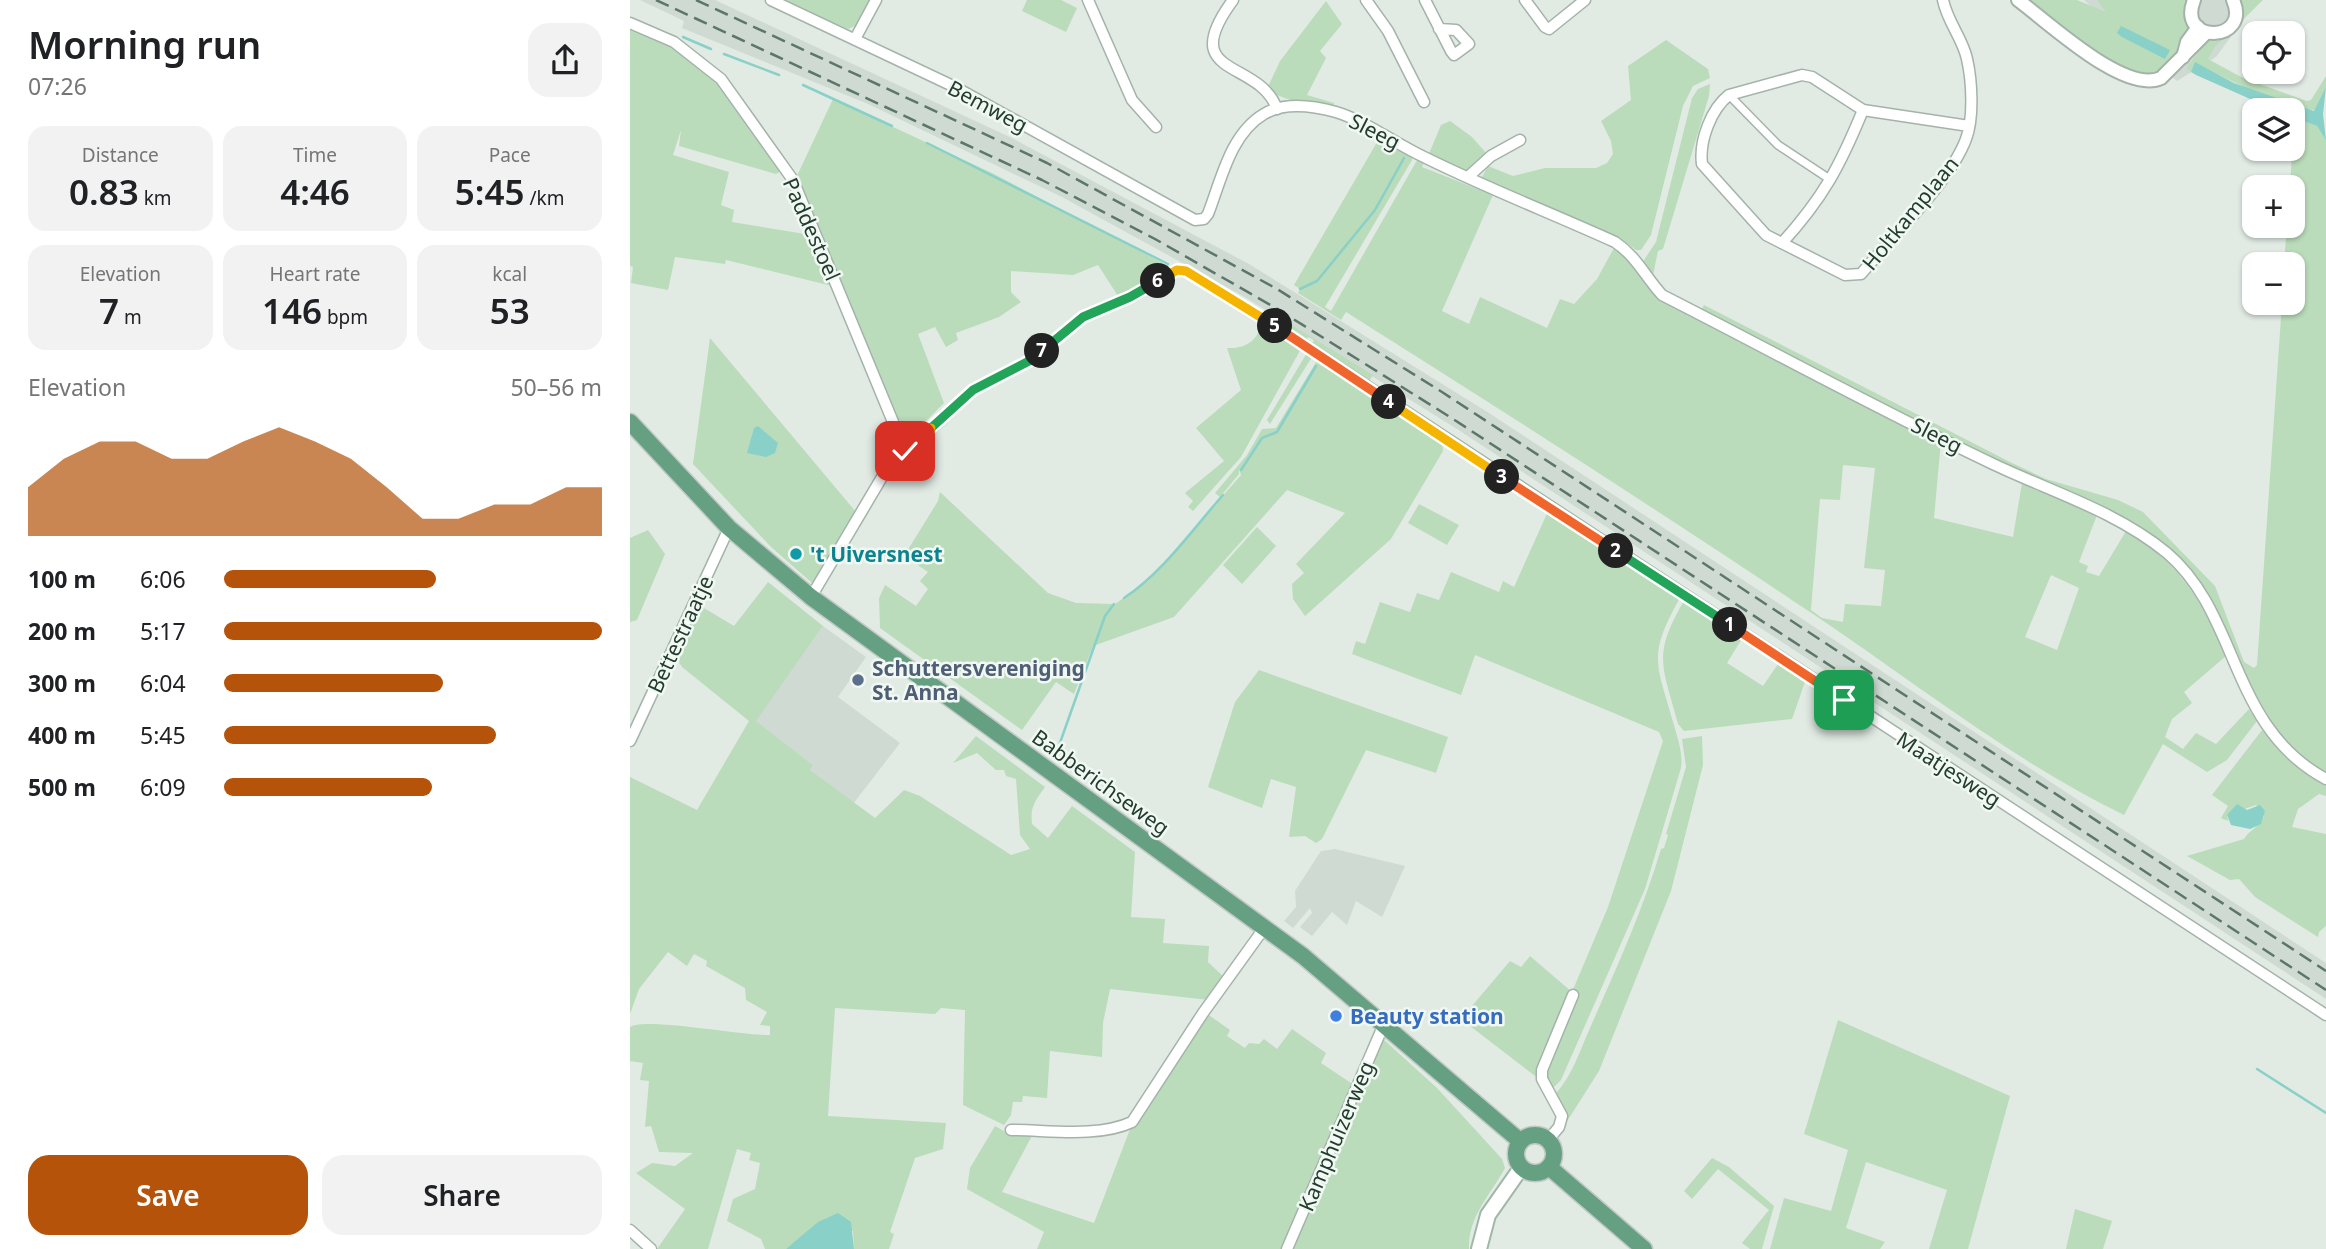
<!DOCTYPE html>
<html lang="en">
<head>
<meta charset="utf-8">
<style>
  :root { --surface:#fff; --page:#f2f2f2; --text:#202124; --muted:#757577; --accent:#b45309 }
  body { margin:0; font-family:"Noto Sans",sans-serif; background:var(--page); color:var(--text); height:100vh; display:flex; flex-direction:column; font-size:26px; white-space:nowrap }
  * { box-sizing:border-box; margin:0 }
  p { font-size:23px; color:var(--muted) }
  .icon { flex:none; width:38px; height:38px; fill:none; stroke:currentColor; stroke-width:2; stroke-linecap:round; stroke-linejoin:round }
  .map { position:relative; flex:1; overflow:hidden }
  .panel { display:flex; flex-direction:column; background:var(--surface); width:630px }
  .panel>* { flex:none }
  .buttons { position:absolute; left:1612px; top:21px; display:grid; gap:14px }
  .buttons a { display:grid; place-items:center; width:63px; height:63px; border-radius:14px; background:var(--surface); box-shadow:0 2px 5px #0004; font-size:35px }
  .pin { position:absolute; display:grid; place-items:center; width:60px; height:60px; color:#fff; margin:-30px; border-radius:14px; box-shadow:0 4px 10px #0006 }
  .km { position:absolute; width:35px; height:35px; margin:-18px; border-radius:50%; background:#222; color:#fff; font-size:19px; line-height:35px; text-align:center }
  .round { display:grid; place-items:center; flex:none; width:74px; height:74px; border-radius:21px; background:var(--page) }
  .head { display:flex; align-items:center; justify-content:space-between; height:119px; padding:0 28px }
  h1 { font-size:38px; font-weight:600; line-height:52px }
  .stats { display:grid; grid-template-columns:repeat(3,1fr); gap:10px; height:119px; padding:7px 28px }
  .stats div { display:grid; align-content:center; border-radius:18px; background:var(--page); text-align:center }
  .stats b { font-size:35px; font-weight:600 }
  .stats small { font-size:19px; font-weight:400 }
  .stats p { font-size:19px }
  .chart { height:196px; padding:14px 28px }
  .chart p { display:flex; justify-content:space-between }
  .chart svg { width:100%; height:126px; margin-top:7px; fill:var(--accent); opacity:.7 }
  .button { display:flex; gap:14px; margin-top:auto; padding:14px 28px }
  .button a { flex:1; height:80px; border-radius:21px; background:var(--accent); color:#fff; font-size:28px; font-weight:600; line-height:80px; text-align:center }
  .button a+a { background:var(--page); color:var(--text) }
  ul { padding:0 28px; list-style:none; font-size:23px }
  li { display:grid; grid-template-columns:112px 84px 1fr; align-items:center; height:52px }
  li i { height:18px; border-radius:9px; background:var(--accent) }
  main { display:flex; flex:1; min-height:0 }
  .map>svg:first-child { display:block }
</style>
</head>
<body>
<main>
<section class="panel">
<div class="head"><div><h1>Morning run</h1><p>07:26</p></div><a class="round"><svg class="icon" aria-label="share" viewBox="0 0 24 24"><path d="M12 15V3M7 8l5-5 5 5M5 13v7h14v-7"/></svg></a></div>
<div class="stats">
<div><p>Distance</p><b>0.83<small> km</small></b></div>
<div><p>Time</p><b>4:46</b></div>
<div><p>Pace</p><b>5:45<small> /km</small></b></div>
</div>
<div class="stats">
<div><p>Elevation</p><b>7<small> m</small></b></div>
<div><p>Heart rate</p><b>146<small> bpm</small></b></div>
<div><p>kcal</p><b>53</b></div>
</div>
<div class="chart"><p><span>Elevation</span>50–56 m</p>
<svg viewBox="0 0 160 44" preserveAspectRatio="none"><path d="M0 44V27L10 17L20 11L30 11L40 17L50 17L60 11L70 6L80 11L90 17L100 27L110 38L120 38L130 33L140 33L150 27L160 27V44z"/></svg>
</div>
<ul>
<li><b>100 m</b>6:06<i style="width:56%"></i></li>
<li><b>200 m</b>5:17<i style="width:100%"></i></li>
<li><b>300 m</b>6:04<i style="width:58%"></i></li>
<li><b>400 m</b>5:45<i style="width:72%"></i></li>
<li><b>500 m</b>6:09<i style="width:55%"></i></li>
</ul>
<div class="button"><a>Save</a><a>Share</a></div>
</section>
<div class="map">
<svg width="1696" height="1249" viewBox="0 0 1696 1249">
  <rect width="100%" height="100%" fill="#e1ebe4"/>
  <g fill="#cfdbd2">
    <polygon points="10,0 85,0 382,138 619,264 859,413 1696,963 1696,999 827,429 618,299 432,197 238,104 52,28 54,21"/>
    <polygon points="1454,0 1628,0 1586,57 1547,81"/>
    <polygon points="193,626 236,657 208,697 270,743 223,804 180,770 183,765 125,721"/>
    <polygon points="705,849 775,866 752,917 726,901 717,925 702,912 682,936 670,927 682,913 680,908 663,928 654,921 666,907 665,891 691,851"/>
  </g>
  <g fill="#badcba" fill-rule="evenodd">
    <polygon points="150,0 242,0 227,25 218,29"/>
    <polygon points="397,0 431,0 447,8 436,32 392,11"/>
    <path d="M 1395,0 L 1447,0 L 1476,12 L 1467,0 L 1556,0 C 1562,23 1557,35 1545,55 C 1541,62 1535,71 1527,75 C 1496,87 1420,19 1395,0 Z"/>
    <path d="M 1611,0 L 1633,0 L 1584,48 L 1578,59 L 1613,78 L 1677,101 L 1681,100 L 1696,76 L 1696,87 L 1687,110 C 1659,111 1593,77 1566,63 L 1561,72 L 1556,68 L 1579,39 L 1594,35 Z"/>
    <path d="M 696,1 L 712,24 L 690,51 L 696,58 L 677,95 L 704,103 L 703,107 C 680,103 656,103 637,89 L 650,61 Z"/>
    <path d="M 0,27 C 79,55 105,107 153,170 L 146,174 L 49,146 L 51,130 L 43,155 L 99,172 L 91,205 L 104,210 L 102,222 L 181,235 L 202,286 L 96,260 L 95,264 L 45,257 L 38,290 L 1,283 L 3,267 L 0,266 Z"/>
    <polygon points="1036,40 1078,69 1080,78 1063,86 1053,106 1021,235 1011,250 1006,250 995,242 851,179 858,166 883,176 915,168 966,168 977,163 983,154 981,141 971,121 1001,100 998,66"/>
    <polygon points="1080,84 1079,96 1033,249 1028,251 1022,280 1012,263 1026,242 1062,98 1068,89"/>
    <polygon points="203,99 362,173 540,267 520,281 488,296 468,265 443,275 381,271 381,292 391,302 369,317 326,333 328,340 316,347 305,327 288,334 314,403 277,440 166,178"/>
    <polygon points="1664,117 1687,126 1696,139 1696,775 1670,757 1639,723 1582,609 1529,545 1070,313 1074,305 1380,462 1416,479 1488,500 1513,512 1585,586 1614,662 1624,668 1627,665 1652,303 1662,303 1662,264 1654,264 1657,226 1662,226 1660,187"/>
    <polygon points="820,121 842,137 857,154 846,166 835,172 798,156 811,125"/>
    <path d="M 750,137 L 782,156 L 782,160 L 695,307 L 701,311 L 786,162 L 789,159 L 795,160 L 792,167 L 863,195 L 812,311 L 839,324 L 850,297 L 917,328 L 930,299 L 944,304 L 967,279 L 985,246 C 1008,265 1012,286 1041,304 L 1311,441 L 1304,518 L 1383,537 L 1392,483 L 1467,515 L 1449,562 L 1458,566 L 1456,572 L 1469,576 L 1496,531 C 1547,559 1574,604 1596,656 L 1554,692 L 1562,703 L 1542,719 L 1535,737 L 1553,749 L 1566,733 L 1586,744 L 1619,709 L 1627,721 L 1597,760 L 1577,772 L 1533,744 L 1494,815 C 1386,763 1283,681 1183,614 C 1029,511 873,411 716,312 L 711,320 L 668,293 L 670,289 L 664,285 ZM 1213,465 L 1245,468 L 1234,568 L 1255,570 L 1251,606 L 1215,604 L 1213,622 L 1192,618 L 1181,610 L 1190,499 L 1210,500 ZM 1421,575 L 1449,588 L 1427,650 L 1395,637 Z"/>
    <polygon points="637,310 743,375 738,383 681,346 684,340 678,337 675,342 634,316"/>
    <path d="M 632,321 L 672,347 L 611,457 L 563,511 L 558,507 L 563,501 L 555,493 L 594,461 L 566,428 L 611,390 L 597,348 C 616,349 629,340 632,321 Z"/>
    <polygon points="80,338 226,512 187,582 182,583 140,546 63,464"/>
    <polygon points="678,351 682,357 640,424 637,420"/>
    <polygon points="688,359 812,441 813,451 761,539 675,616 663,599 662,584 674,573 666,564 715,513 657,490 544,617 463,646 444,694 426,682 392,730 250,628 249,598 255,585 286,606 298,589 290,581 298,572 274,556 308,501 310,492 418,593 446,603 485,604 518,581 611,475 609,469 609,474 590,497 585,493 617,455 632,429 646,428"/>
    <polygon points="789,504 829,525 817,545 778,523"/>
    <path d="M 919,509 L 1051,596 C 1017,657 1026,661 1044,725 C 1048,740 1053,753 1051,768 L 1015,889 L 931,1080 L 922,1089 L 831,1019 L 880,961 L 891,967 L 900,956 L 942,992 L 978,907 L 1033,741 L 1029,732 L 845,655 L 831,695 L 722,654 L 726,641 L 735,644 L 750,602 L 780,612 L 787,593 L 809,600 L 821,572 L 869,592 L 873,581 L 884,587 Z"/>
    <polygon points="627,527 646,546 612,584 593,565"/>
    <polygon points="18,530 35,554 7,620 0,622 0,538"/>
    <path d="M 138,582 L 193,626 L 126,721 L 183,765 L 180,770 L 245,818 L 274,790 L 290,796 L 381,855 L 400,849 L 390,835 L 386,779 L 376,776 L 374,770 L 366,770 L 347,753 L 323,763 L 346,736 L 415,787 C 405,801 400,807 402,824 L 418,838 L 442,806 L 505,852 L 501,917 L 535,919 L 533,943 L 579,946 L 578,962 L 595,978 L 579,1000 L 480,989 L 473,1023 L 472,1057 L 420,1051 L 417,1098 L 393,1096 L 392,1102 L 383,1102 L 381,1115 L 374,1125 L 333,1105 L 335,1010 L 311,1008 L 305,1014 L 205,1008 L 198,1116 L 316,1123 L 313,1149 L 285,1158 L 260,1232 L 264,1234 L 259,1249 L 224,1249 L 223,1231 L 168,1240 L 156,1249 L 135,1249 L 131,1239 L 97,1221 L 103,1199 L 125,1189 L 130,1163 L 119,1160 L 121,1153 L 107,1149 L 78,1249 L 27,1249 L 55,1209 L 6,1173 L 22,1163 L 45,1166 L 63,1153 L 29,1152 L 21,1126 L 15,1127 L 19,1081 L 10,1080 L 13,1063 L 0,1061 L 0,1027 C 17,1017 111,1036 140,1035 L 140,1026 L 130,1025 L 137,1012 L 116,1000 L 115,988 L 76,966 L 77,961 L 64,954 L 57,966 L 38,952 L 9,989 L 0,1014 L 0,777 L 67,810 L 119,721 L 52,667 L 45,656 L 69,605 L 104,626 Z"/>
    <path d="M 1055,599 L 1113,637 L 1097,663 L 1133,686 L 1150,661 L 1176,679 L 1162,719 L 1054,731 L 1048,724 C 1032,663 1022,656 1055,599 Z"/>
    <polygon points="629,670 818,737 806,773 736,750 692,839 686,843 675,836 659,837 666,787 641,779 632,808 578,787 605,702"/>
    <path d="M 1632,730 L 1665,762 L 1696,784 L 1696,796 L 1689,794 L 1668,809 L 1662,827 L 1696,834 L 1696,926 L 1689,932 L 1688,937 L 1625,897 L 1609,879 L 1600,880 L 1557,856 L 1614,839 C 1620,829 1630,827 1634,816 L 1626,805 L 1597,815 L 1598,821 L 1591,818 L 1598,806 L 1582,795 Z"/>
    <path d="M 1072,736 L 1073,765 L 1041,891 L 969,1071 L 934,1126 L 935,1113 L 925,1094 C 942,1077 950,1050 960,1028 C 986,969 1013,910 1031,849 L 1034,848 L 1038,835 L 1036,834 L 1056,767 L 1052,739 Z"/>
    <polygon points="576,1013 600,1030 597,1036 615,1048 619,1043 629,1044 634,1039 647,1049 662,1029 696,1053 691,1063 724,1085 653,1249 407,1249 414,1232 337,1189 340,1168 365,1126 379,1134 404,1132 372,1192 464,1223 502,1124"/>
    <polygon points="1208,1020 1380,1096 1338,1249 1299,1249 1317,1190 1236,1162 1216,1228 1255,1242 1250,1249 1140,1249 1154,1198 1201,1211 1218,1150 1174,1134"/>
    <path d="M 753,1039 L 807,1088 L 872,1159 L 875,1168 C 860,1196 838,1216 839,1249 L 661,1249 Z"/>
    <polygon points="1082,1158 1099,1167 1144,1206 1132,1249 1120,1249 1112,1243 1139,1210 1088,1169 1062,1199 1054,1191"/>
    <polygon points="1445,1209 1482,1221 1473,1249 1436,1249"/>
  </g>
  <g fill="#89d0c8">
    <polygon points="1491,26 1540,50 1535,59 1492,37 1487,33"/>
    <polygon points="1565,62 1604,83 1684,111 1696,87 1693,114 1696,140 1687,126 1663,117 1662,110 1645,110 1566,75 1561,72"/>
    <polygon points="128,426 148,443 145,453 136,457 117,453 124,428"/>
    <polygon points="1607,804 1617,810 1630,805 1635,811 1631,824 1620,829 1601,825 1597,815"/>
    <polygon points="208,1213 221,1222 224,1249 156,1249 188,1222"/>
  </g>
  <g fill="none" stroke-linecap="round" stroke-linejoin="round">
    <g stroke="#89d0c8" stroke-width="2.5">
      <polyline points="53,37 81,49"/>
      <polyline points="94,54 149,75"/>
      <polyline points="173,85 262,126"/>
      <polyline points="297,143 538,264"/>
      <polyline points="670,289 687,281 745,210 774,158"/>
      <polyline points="650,322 651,321"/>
      <polyline points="611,470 632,438 647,432 686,366"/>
      <path d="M 494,598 C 533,572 562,530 593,495"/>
      <polyline points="426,754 475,616 484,604"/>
      <polyline points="1688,1004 1696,1009"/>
      <polyline points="1627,1069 1696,1113"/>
    </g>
    <g stroke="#a4b3aa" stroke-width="10">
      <polyline id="pedestrian" points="1099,95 1148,145 1201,180"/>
    </g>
    <g stroke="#a4b3aa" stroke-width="13">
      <g id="minor">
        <path d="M 141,0 L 325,87 L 565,220 L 574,219 L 578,214 C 591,181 600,134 634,114 C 654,102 684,106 706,112 C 735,121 760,140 786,153 C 851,186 919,212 985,242 C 1007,257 1014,275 1032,295 C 1142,351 1251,411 1363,464 C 1422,492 1486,511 1537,553 C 1610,615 1599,727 1696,779"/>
        <polyline points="458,0 502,100 526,127"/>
        <path d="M 603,0 C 545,79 629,58 647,109"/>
        <polyline points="736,0 758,31 794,102"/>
        <polyline points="795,0 821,51 824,55 839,44 826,30 809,29"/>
        <polyline points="895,0 915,27 919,29 955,0"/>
        <path d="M 1313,0 C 1317,21 1333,39 1337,59 C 1342,81 1344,118 1336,139 C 1320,182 1262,237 1231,274 L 1215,275 L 1136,235 L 1072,164 C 1069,141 1081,109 1099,95 L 1172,75 L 1182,77 L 1233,110 L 1339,126"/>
        <polyline points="0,23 44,42 91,79 163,180 275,451"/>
        <polyline points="225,39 246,0"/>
        <polyline points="839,176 861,156 890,140"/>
        <path d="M 1152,243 C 1193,198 1210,166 1233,110"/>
        <polyline points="181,597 255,472 343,390 401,360 453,317 500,297 547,270 556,271 682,350 1696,1015"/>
        <polyline points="0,741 99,528"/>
        <path d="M 381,1130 C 418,1130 468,1138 502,1122 L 573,1013 L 635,927"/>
        <polyline points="918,1140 929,1127 932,1116 912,1079 912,1070 943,995"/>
        <polyline points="0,1230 21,1249"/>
        <polyline points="657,1249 754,1024"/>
      </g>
    </g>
    <g stroke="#a4b3aa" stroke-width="16">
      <g id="tertiary">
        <path d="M 1388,0 C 1418,22 1495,95 1531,78 L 1576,33"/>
        <path d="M 1564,0 C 1546,45 1622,43 1603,0"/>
        <polyline points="1553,57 1557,42 1568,27"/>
      </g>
    </g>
    <g stroke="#a0b7a9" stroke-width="18">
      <polyline id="secondary" points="849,1249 858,1215 891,1168"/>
    </g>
    <g stroke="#c1c8c4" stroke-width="19">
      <g id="primary">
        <polyline points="0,422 99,528 181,597 673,956 890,1141"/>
        <circle cx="905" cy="1154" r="19"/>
        <polyline points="919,1167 1014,1249"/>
      </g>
    </g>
    <use href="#pedestrian" stroke="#fff" stroke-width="7"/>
    <use href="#minor" stroke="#fff" stroke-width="10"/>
    <use href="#tertiary" stroke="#fff" stroke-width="12"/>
    <use href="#secondary" stroke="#fff" stroke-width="14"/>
    <use href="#primary" stroke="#66a082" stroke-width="16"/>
    <g stroke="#5c7769" stroke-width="2.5" stroke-dasharray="14 7" stroke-linecap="butt">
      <polyline points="26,0 412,180 525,239 644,307 820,417 1696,990"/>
      <polyline points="66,0 417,163 647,289 812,392 1696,971"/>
    </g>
  </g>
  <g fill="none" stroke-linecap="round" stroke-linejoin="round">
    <g stroke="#fff" stroke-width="14">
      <polyline id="split-1" points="1100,625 1214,700"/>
    </g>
    <g stroke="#fff" stroke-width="14">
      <polyline id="split-2" points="986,551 1100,625"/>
    </g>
    <g stroke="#fff" stroke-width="14">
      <polyline id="split-3" points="872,477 986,551"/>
    </g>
    <g stroke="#fff" stroke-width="14">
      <polyline id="split-4" points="759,402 872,477"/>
    </g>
    <g stroke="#fff" stroke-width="14">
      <polyline id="split-5" points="645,326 759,402"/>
    </g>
    <g stroke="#fff" stroke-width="14">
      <polyline id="split-6" points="528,281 547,270 556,271 645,326"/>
    </g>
    <g stroke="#fff" stroke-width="14">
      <polyline id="split-7" points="412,351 453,317 500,297 528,281"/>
    </g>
    <g stroke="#fff" stroke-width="14">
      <polyline id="split-8" points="301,428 343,390 401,360 412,351"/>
    </g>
    <g stroke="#fff" stroke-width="14">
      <polyline id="split-9" points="275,451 301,428"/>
    </g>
    <use href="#split-1" stroke="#f0652b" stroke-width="9"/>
    <use href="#split-2" stroke="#22a559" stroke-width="9"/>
    <use href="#split-3" stroke="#f0652b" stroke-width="9"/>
    <use href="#split-4" stroke="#f5b400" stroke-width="9"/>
    <use href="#split-5" stroke="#f0652b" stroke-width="9"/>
    <use href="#split-6" stroke="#f5b400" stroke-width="9"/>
    <use href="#split-7" stroke="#22a559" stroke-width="9"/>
    <use href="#split-8" stroke="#22a559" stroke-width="9"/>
    <use href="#split-9" stroke="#f5b400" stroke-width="9"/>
  </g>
  <circle fill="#0f9aa8" stroke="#f1f8f3" stroke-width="2.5" cx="166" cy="554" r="7"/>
  <circle fill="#5c6f8a" stroke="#f1f8f3" stroke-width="2.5" cx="228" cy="680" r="7"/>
  <circle fill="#3f7fe0" stroke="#f1f8f3" stroke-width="2.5" cx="706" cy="1016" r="7"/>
  <g text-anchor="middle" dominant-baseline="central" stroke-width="5" stroke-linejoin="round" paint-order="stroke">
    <g font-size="21" fill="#223c2e" stroke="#f1f8f3">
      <text transform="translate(358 106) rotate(28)">Bemweg</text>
      <text transform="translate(745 131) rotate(27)">Sleeg</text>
      <text transform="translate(1280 213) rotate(-51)">Holtkamplaan</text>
      <text transform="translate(182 229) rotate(66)">Paddestoel</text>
      <text transform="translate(1307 435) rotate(27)">Sleeg</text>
      <text transform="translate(50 634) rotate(-65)">Bettestraatje</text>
      <text transform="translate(1319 769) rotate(33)">Maatjesweg</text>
      <text transform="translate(471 782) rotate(36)">Babberichseweg</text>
      <text transform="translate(706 1136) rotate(-67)">Kamphuizerweg</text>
    </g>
    <g font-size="21" font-weight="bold" fill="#0d838f" stroke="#f1f8f3" text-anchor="start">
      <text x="180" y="554">'t Uiversnest</text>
    </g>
    <g font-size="21" font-weight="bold" fill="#4e5e75" stroke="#f1f8f3" text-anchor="start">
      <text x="242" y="668">Schuttersvereniging<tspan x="242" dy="24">St. Anna</tspan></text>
    </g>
    <g font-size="21" font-weight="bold" fill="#366cbe" stroke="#f1f8f3" text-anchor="start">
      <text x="720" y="1016">Beauty station</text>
    </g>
  </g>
</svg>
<div class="buttons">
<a><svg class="icon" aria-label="locate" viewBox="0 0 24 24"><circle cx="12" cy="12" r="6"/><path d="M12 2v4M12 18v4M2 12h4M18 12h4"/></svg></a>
<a><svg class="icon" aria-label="layers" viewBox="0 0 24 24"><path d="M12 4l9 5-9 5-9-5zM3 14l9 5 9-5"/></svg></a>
<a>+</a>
<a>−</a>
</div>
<div class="pin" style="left:1214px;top:700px;background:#1e9e55"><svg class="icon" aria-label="arrive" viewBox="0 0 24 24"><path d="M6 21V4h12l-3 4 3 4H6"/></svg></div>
<div class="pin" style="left:275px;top:451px;background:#d93025"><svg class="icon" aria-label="check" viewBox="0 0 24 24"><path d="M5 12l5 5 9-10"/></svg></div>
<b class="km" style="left:1100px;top:625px">1</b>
<b class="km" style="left:986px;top:551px">2</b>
<b class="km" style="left:872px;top:477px">3</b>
<b class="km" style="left:759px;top:402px">4</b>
<b class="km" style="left:645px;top:326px">5</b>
<b class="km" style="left:528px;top:281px">6</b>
<b class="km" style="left:412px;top:351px">7</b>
</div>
</main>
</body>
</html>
